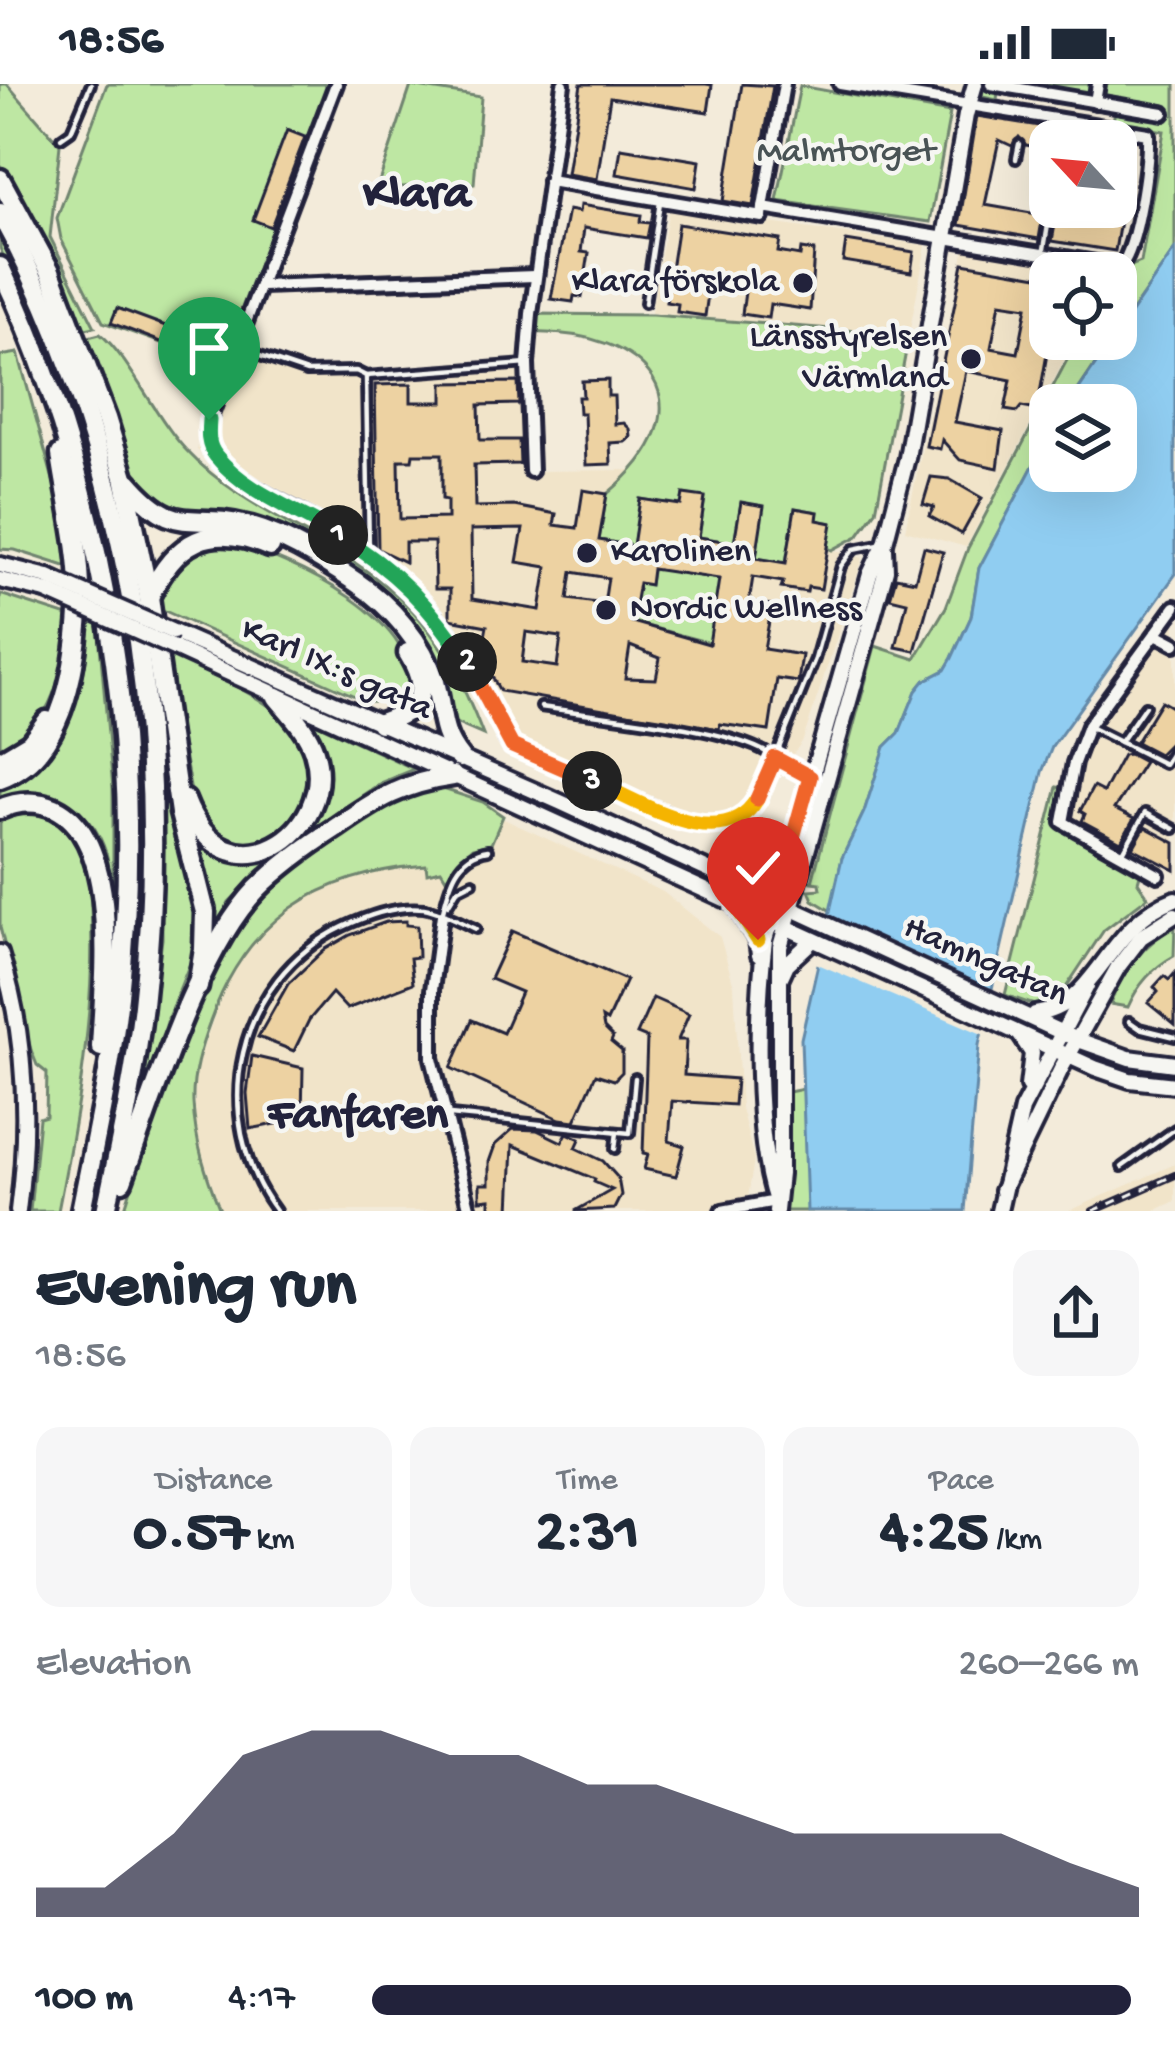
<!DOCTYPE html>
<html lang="en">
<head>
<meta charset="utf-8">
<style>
  :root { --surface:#fff; --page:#f6f6f7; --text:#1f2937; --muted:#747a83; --accent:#22223b }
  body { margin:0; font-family:"Gochi Hand",sans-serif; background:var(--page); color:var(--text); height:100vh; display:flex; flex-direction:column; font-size:45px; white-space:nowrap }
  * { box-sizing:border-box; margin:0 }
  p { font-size:39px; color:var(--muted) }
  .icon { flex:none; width:66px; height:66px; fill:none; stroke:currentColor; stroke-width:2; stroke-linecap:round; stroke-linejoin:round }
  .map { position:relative; height:1127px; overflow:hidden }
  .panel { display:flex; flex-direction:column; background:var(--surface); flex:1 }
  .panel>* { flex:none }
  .needle { width:78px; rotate:296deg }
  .buttons { position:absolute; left:1029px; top:36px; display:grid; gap:24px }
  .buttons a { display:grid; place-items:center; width:108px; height:108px; border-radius:24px; background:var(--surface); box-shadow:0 12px 48px #0002; font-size:60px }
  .pin { position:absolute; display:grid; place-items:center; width:102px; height:102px; color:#fff; margin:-123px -51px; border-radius:50% 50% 50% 0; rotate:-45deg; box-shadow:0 0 12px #0007 }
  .pin .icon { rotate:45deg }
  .km { position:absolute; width:60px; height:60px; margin:-30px; border-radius:50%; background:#222; color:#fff; font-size:33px; line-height:60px; text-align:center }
  .round { display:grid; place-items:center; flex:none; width:126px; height:126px; border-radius:24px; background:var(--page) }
  .summary { display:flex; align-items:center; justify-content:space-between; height:204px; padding:0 36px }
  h1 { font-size:66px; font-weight:700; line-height:90px }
  .metrics { display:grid; grid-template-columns:repeat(3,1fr); gap:18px; height:204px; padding:12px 36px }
  .metrics div { display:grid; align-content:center; border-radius:24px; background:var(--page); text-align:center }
  .metrics b { font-size:60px; font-weight:700 }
  .metrics small { font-size:33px; font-weight:400 }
  .metrics p { font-size:33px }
  .chart { height:336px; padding:24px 36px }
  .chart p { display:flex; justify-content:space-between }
  .chart svg { width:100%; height:216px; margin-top:12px; fill:var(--accent); opacity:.7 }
  ul { padding:0 36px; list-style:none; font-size:39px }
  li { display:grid; grid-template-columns:192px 144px 1fr; align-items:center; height:90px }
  li i { height:30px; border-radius:15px; background:var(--accent) }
  .status { display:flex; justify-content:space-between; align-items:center; height:84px; padding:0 60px; background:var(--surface); direction:ltr }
  .status svg { height:33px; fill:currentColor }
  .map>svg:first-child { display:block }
</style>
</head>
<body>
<div class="status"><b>18:56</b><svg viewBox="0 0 49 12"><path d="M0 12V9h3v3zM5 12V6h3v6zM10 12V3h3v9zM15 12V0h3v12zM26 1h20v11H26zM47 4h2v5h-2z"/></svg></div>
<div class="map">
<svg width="1175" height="1127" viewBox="0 0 1175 1127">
  <rect width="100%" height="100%" fill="#f3ebda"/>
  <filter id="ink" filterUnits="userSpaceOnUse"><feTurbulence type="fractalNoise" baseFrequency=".00833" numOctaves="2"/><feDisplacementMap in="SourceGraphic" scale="24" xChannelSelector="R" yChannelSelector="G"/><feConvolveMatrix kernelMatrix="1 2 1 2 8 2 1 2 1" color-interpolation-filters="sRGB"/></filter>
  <g filter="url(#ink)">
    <g fill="#f1e4c9">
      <polygon points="669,125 926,161 909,251 651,229"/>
      <polygon points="966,159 1114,181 1110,189 1050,189 1050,255 1075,255 966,463 905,446"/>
      <polygon points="237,264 307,288 356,287 366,292 527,280 531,387 636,386 607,410 664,419 650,501 628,537 693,557 711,542 716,512 671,488 683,410 705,413 735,458 741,418 818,428 832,439 828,465 863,474 803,656 752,730 735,741 715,745 676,740 505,665 448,557 407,507 360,472 239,400 197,366 223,281 230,265"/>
      <polygon points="1175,537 1175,788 1069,735 1080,680 1092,645"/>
      <polygon points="493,730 663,808 720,853 734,902 741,1024 754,1075 746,1127 221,1127 196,1052 194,989 226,899 258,851 298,818 324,803 353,791 388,783"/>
      <polygon points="1175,1080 1175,1117 1154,1127 1069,1127"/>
    </g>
    <g fill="#bee7a3" stroke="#70846f" stroke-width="3">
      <polygon points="0,0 7,0 60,61 50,153 95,243 85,245 64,197 0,87"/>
      <polygon points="107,0 328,0 228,260 211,277 103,238 61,155 57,134"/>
      <polygon points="980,0 1175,0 1175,165 1116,250 1113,189 1141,178 1164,47 1113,38 1115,26 998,6 997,16 983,13"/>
      <polygon points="411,2 481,13 474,100 377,104"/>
      <polygon points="800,2 950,29 930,138 777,117"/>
      <polygon points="0,144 64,298 89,380 118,505 110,501 55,298 0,164"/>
      <path d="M 531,230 L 652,231 L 909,251 L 876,427 L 858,452 L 832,466 L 828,464 L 831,439 L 817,436 L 818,428 L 795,424 L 786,479 L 756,474 L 763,422 L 741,419 L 734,459 L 699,453 L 705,414 L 683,410 L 671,487 L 728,496 C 712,518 710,535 718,561 L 627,537 L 632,498 L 650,500 L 663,419 L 641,415 L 633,462 L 599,456 L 607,410 C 715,321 647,244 529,249 Z"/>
      <path d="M 100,250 C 127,270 158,338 187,367 C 251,435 350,458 411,525 C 444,560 466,606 483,651 L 446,635 L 427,567 L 312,466 L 164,423 L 134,389 L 88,253 Z"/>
      <polygon points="1078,255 1112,255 1068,321 1050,321 1050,350 979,484 971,533 952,574 945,586 924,597 916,607 899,649 885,663 864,728 842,774 831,827 813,816 809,806 821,805 820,799 812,798 875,562 915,575 946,523 968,464"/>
      <polygon points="18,269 55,403 71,484 15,466 0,465 0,272"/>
      <path d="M 227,458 C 289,473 433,538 408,618 L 366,617 L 156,523 L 159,509 L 189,466 Z"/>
      <path d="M 0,510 L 68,532 C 65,580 55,648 0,663 Z"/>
      <path d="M 89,536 L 98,539 L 113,705 L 113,826 C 111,808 111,786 106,769 C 91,721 46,697 0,713 L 0,702 C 67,678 88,601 89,536 Z"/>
      <path d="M 118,549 L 128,553 C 133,617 143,682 144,745 C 145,875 121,1001 95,1127 L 88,1127 C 105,1037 128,945 132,854 C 137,751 127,651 118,549 Z"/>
      <path d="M 166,570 C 208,590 256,607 290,639 C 321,669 314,731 276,754 C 259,764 239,760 220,758 L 194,725 Z"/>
      <polygon points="304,634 414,685 382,698 304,751 314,733"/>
      <polygon points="165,652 198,843 196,864 169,931 150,998 143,996 162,855 160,676"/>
      <polygon points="1057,703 1063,704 1056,732 1059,742 1141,787 1138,798 1148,813 1104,846 1059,914 1034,921 1005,911"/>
      <path d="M 443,705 L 483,718 L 503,732 L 491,760 L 472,764 L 446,794 L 441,786 L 427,789 L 426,781 C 319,789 246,835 210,938 C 200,965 192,991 193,1019 C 195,1058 206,1091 220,1126 L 124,1127 C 155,1031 188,891 258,817 C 283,790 314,769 344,748 C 374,726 404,703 443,705 Z"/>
      <path d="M 37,724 C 52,732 72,741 81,757 C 90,775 90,802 91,822 C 96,926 78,1025 58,1127 L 30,1127 L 39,1034 L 46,1032 L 47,989 L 37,981 L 31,966 L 0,843 L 0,733 L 10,728 Z"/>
      <path d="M 189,745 C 222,779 230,781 277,771 L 229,818 L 215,846 Z"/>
      <path d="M 1175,842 L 1174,872 C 1152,884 1138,900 1128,923 L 1110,920 C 1123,886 1143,860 1175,842 Z"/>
      <polygon points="808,1004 811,1127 783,1127 779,1010"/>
    </g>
    <polygon fill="#90cdf1" stroke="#6489a8" stroke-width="3" points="1175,165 1175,491 1052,663 1042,688 979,961 965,1127 807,1127 801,955 842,774 864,728 885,663 899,649 916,607 924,597 945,586 952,574 971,533 979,484 1050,350 1050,387 1116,387 1116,321 1068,321"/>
    <polygon fill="#f3ebda" points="824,829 998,908 987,952 813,878"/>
    <g fill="#edd2a2" stroke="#22223b" stroke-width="3" fill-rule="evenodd">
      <polygon points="581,0 706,0 712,1 708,28 610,13 597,95 567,90"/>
      <polygon points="742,0 773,2 753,122 723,117"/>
      <polygon points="977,32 1133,57 1115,167 1052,157 1057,130 1087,135 1094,131 1095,123 1116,123 1116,57 1050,57 1050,65 1026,61 1019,53 1012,62 999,56 985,121 1043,131 1039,155 959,141"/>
      <polygon points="287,46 305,53 271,143 253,136"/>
      <polygon points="621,64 700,77 696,104 617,90"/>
      <polygon points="580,121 641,131 640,138 650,139 647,154 584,144 581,168 589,169 582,213 574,212 573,218 551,215 568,126 579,128"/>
      <polygon points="678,140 780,156 778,168 800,172 801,165 814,167 810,226 770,220 768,234 742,230 745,208 709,202 705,232 677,228 678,220 666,218"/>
      <polygon points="846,157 914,168 911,188 843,177"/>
      <path d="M 963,179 L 1050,194 L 1050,253 L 1037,326 L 1021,323 L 1017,328 L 1005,326 L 1011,296 L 966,287 L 955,338 L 1003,347 L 998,384 L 960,376 L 942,356 L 940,365 L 926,362 ZM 1000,219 L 1027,223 L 1018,269 L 991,264 Z"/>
      <polygon points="117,224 217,261 211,277 111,239"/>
      <polygon points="608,296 608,312 614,312 615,340 624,339 630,345 631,353 625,358 610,359 611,380 586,381 584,329 579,329 578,313 583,313 582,297"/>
      <path d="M 518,298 L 519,320 L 479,321 L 480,356 L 519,356 L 520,380 L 474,381 L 475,423 L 514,422 L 556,430 L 554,441 L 577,444 L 583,406 L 607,410 L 599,456 L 633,462 L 640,415 L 681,421 L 683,410 L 705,413 L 699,453 L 734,459 L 741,418 L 764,422 L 756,474 L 786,479 L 795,424 L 818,428 L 817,436 L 832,439 L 821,505 L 808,503 L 807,508 L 781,504 L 783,498 L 753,493 L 749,518 L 772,521 L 764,565 L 802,571 L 798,598 L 777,595 L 769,647 L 720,640 L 719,645 L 500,607 L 481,573 L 487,542 L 450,535 L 450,505 L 435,505 L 434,458 L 405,458 L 405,478 L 378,465 L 375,301 L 411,300 L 411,318 L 443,318 L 443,299 ZM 413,370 L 442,370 L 442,415 L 447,416 L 447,434 L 400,435 L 399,376 L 412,376 ZM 523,445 L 517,478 L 547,483 L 540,526 L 472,515 L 471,446 ZM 652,485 L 719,495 L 709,560 L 632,538 L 639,499 L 650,501 ZM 572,488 L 608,494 L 604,520 L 568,515 ZM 526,548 L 561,553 L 557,583 L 522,578 ZM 630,562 L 660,574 L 656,595 L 625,594 Z"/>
      <polygon points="931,393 949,395 982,414 962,450 929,432 934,423 923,420"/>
      <polygon points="924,463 943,468 915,567 896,563 907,518 890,514 896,493 915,497"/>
      <polygon points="1161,617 1175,625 1175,654 1159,670 1136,658"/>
      <polygon points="1129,670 1144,678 1114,725 1134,735 1121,758 1082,737 1085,730 1080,727 1093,703 1103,708 1123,671"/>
      <polygon points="1145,743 1175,759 1175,786 1133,764"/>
      <polygon points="406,837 406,841 417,842 418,873 410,874 413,899 347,925 332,909 309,936 294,967 258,953 288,900 324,866 350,851 386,838"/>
      <polygon points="512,847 626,896 607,937 602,934 604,944 613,953 611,958 622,967 622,988 614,996 596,990 575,1037 560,1035 451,984 472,936 503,949 521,908 490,895"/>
      <polygon points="1175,889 1175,941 1148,919 1158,908 1154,903 1164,892 1169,896"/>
      <polygon points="653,914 689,930 678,956 686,956 684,991 736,995 734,1021 672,1017 669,1057 684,1062 676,1092 644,1085 648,1070 643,1069 647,954 637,950"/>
      <polygon points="252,972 303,984 302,1035 250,1045 247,1009"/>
      <polygon points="513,1045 537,1046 562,1058 567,1049 580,1055 576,1064 603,1077 618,1094 621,1111 614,1125 575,1127 612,1106 594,1098 595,1095 513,1061 510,1127 490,1127 490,1115 480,1116 480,1100 489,1100 489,1078 495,1061"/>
    </g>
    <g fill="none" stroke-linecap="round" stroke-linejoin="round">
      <g stroke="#22223b" stroke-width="14">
        <g id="lane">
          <polyline points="61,54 71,47 91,0"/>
          <polyline points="1016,75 1019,60"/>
          <polyline points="1043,171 1051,123"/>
          <polyline points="645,219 660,118"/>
          <polyline points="239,265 307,288 356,287 366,292 527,280"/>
          <polyline points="366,292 369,467"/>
          <polyline points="455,559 502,643"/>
          <path d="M 541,623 C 596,632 737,643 775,674 L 815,575 L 841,482 L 854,465 L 879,460"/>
          <polyline points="1088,642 1120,658 1145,622"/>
          <path d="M 507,655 L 515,664 L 694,739 C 750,746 756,718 775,674 L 806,691"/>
          <polyline points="1120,658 1164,680 1175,663"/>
          <polyline points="1122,770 1145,729 1174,745"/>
          <polyline points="448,821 457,806 473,798"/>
          <path d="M 442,831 C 449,803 455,771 488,766"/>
          <polyline points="1129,937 1139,944 1175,953"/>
          <polyline points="450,1031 630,1049 635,994"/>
          <polyline points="615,1065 617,1048"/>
          <polyline points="1122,1083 1175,1045"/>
          <path d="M 276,1127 C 206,1033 236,894 343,843 C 366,832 398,821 424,824 C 441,827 461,838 476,845"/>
        </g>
      </g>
      <g stroke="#22223b" stroke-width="20">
        <g id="street">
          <path d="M 336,0 L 209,336 C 208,349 207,360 215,371 C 237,400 278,415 308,433 C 366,467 417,503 455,559"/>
          <polyline points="991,0 1163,29"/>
          <polyline points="1095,18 1098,0"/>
          <path d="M 549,97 L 762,133 L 763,124 L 1103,180 L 1121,182 C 1138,161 1149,78 1148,50 L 840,0"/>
          <polyline points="763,124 784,0"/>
          <polyline points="262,202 534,192"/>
          <polyline points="531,387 527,280 531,230 563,0"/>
          <polyline points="1156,550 1175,560"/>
          <polyline points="503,645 507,655"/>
          <polyline points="1158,791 1063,738 1074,679 1088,642 1175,523"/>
          <polyline points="442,831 432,906 432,974 470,1127"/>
          <polyline points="722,1127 776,1117"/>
        </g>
      </g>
      <g stroke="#22223b" stroke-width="22">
        <g id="secondary">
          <polyline points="0,481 48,493"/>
          <polyline points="0,496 46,507"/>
          <polyline points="173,548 560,718 1078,956 1129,974 1175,980"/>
          <polyline points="174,564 1095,984 1130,996 1175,1001"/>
          <polyline points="745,802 772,789 782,773"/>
          <polyline points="736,822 757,856 759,871"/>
          <path d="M 0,869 C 27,952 29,1042 18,1127"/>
          <polyline points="781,893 787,880 813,856"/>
          <path d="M 1035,930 C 1098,923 1105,841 1175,815"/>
          <polyline points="1020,951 1032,969 1028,1002"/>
          <polyline points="1002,1107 1062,983 1118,883 1141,853 1175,831"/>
          <path d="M 776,1117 C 754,1050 756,927 765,856 L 870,490 L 885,459 L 907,374 L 966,31 L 975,0"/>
          <polyline points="776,1127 780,1090 780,863 886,486 885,465"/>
          <polyline points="999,1127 1022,1025 1087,902"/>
        </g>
      </g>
      <g stroke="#22223b" stroke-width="27">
        <g id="highway">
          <polyline points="0,95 50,187 106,334 124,393 149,513 180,729 205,828 204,865 198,903"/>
          <path d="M 0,129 C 129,366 173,655 143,921 C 135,991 120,1059 106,1127"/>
          <path d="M 0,183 C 106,408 146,665 119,912 C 111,984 95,1056 81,1127"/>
          <path d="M 128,398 C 178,456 189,426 251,443 C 287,453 325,477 356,498 C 390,521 423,558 435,598 C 443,627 439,649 460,674"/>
          <path d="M 149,513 C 175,457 210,437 270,463"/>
          <path d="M 380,639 C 421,626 432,608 408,569"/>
          <polyline points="0,677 30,659 47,637"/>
          <path d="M 0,694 C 68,670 78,571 80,508 C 80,463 67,414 61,370"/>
          <path d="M 185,716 C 226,823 340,748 314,667 C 307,646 291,630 277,613"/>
          <path d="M 0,725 C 18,717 36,716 55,724 C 122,756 104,900 101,963"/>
          <path d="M 122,1097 C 153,1014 197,867 257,805 C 281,781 309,761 337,743 C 377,715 403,699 453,692"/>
        </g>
      </g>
      <use href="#lane" stroke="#f6f6f2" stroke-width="4.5"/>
      <use href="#street" stroke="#f6f6f2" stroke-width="10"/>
      <use href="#secondary" stroke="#f6f6f2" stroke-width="14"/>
      <use href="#highway" stroke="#f6f6f2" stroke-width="18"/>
      <g stroke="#22223b" stroke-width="8">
        <polyline id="rail" points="1093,1127 1175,1091"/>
      </g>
      <use href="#rail" stroke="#f6f6f2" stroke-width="3" stroke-dasharray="9" stroke-linecap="butt"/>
      <g stroke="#22223b" stroke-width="22" stroke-linecap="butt">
        <g id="secondary-bridge">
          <polyline points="48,493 173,548"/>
          <polyline points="46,507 174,564"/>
        </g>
      </g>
      <use href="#secondary-bridge" stroke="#f6f6f2" stroke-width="14"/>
    </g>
  </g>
  <g fill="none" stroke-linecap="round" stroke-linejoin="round" filter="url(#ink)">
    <g stroke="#fff" stroke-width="24">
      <path id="split-1" d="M 209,336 C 208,349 207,361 216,372 C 245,408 299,427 338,451"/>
    </g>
    <g stroke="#fff" stroke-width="24">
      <path id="split-2" d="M 338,451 C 393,484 432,523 467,578"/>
    </g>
    <g stroke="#fff" stroke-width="24">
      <polyline id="split-3" points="467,578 512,662 592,697"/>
    </g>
    <g stroke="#fff" stroke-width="24">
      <path id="split-4" d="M 592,697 C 636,716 723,773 757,715"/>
    </g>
    <g stroke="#fff" stroke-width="24">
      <polyline id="split-5" points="757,715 775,674 810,693 783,789"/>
    </g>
    <g stroke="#fff" stroke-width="24">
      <polyline id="split-6" points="758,856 736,822 770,837 783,789"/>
    </g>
    <use href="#split-1" stroke="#22a559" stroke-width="15"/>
    <use href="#split-2" stroke="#22a559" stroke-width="15"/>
    <use href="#split-3" stroke="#f0652b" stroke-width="15"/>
    <use href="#split-4" stroke="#f5b400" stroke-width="15"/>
    <use href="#split-5" stroke="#f0652b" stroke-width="15"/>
    <use href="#split-6" stroke="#f5b400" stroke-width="15"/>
  </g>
  <g fill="#22223b" stroke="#f6f6f2" stroke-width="4.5">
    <circle cx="803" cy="199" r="12"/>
    <circle cx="971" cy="275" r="12"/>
    <circle cx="587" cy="469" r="12"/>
    <circle cx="606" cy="526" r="12"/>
  </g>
  <g text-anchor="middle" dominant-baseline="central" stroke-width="9" stroke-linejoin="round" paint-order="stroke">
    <g font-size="36" fill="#495355" stroke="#f6f6f2">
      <text x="846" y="69">Malmtorget</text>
    </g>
    <g font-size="36" fill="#22223b" stroke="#f6f6f2" text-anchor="end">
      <text x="779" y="199">Klara förskola</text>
      <text x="947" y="254">Länsstyrelsen<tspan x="947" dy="41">Värmland</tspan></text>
      <text x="611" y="469" text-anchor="start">Karolinen</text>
      <text x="630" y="526" text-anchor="start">Nordic Wellness</text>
    </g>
    <g font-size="36" fill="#22223b" stroke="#f6f6f2">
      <text transform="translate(336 587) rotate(24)">Karl IX:s gata</text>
      <text transform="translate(985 879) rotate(24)">Hamngatan</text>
    </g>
    <g font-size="48" font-weight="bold" fill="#22223b" stroke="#f6f6f2">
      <text x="417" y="112">Klara</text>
      <text x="358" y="1033">Fanfaren</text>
    </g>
  </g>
</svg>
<div class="buttons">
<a><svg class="needle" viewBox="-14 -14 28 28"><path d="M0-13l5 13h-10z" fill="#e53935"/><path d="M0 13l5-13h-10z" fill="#747a83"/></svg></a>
<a><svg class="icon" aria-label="locate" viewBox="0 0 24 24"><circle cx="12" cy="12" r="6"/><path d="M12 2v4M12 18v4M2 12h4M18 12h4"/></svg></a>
<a><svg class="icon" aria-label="layers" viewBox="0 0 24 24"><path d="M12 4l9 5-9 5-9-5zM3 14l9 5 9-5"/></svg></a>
</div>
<div class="pin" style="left:209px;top:336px;background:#1e9e55"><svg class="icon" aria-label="arrive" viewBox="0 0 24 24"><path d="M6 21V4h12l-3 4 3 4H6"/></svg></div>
<div class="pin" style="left:758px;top:856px;background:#d93025"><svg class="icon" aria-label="check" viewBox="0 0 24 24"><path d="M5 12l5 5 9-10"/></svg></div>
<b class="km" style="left:338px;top:451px">1</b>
<b class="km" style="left:467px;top:578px">2</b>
<b class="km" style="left:592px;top:697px">3</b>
</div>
<section class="panel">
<div class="summary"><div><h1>Evening run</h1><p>18:56</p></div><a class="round"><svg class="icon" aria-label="share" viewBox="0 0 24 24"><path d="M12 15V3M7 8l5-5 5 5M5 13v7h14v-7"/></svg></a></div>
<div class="metrics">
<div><p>Distance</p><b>0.57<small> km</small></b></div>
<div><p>Time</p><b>2:31</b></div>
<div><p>Pace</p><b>4:25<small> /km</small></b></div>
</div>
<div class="chart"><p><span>Elevation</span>260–266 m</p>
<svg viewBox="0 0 160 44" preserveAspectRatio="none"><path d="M0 44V38L10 38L20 27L30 11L40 6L50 6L60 11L70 11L80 17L90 17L100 22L110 27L120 27L130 27L140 27L150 33L160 38V44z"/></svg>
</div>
<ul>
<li><b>100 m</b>4:17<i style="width:99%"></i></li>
</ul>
</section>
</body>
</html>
